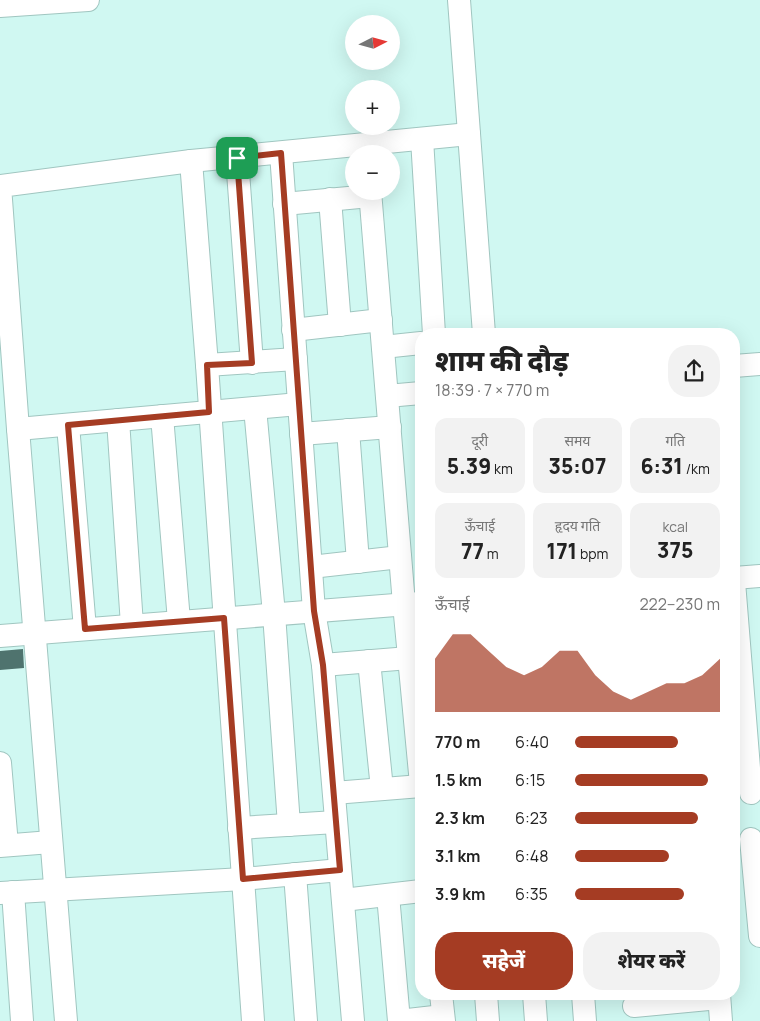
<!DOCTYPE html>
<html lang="hi">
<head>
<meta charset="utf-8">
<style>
  :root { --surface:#fff; --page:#f2f2f2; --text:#222; --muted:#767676; --accent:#a53c23 }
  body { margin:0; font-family:Manrope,"Noto Sans Devanagari",sans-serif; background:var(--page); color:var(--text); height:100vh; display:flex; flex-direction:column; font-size:19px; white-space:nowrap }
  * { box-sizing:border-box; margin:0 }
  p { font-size:16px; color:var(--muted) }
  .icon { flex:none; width:28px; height:28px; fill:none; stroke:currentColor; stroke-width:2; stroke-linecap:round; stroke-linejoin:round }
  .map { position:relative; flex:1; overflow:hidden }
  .drawer { position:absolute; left:415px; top:328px; width:325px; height:672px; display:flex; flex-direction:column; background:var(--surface); border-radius:20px; box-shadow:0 5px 20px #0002 }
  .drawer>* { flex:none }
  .needle { width:32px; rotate:84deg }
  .fabs { position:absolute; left:345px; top:15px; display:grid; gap:10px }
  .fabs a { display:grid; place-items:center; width:55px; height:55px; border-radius:50%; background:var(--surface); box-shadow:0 5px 20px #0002; font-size:25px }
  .pin { position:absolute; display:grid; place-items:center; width:42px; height:42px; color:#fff; margin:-21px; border-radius:10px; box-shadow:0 2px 8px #0006 }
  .round { display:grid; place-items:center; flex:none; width:52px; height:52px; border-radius:20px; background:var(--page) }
  .summary { display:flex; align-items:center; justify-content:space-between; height:85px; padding:0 20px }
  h1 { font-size:28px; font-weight:800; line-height:38px }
  .metrics { display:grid; grid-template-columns:repeat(3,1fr); gap:8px; height:85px; padding:5px 20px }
  .metrics div { display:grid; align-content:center; border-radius:12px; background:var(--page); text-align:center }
  .metrics b { font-size:21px; font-weight:800 }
  .metrics small { font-size:14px; font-weight:400 }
  .metrics p { font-size:14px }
  .chart { height:140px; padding:10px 20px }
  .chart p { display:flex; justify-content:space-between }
  .chart svg { width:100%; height:90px; margin-top:5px; fill:var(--accent); opacity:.7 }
  .primary-button { display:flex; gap:10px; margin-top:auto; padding:10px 20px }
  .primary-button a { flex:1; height:58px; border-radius:20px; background:var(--accent); color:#fff; font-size:20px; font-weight:800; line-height:58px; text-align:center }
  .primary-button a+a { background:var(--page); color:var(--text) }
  ul { padding:0 20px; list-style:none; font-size:16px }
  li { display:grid; grid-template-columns:80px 60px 1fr; align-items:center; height:38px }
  li i { height:12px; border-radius:6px; background:var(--accent) }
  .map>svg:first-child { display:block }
</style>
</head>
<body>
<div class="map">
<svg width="760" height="1021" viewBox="0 0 760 1021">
  <rect width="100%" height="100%" fill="#d0f8f2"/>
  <polygon fill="#4f736e" points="23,649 24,668 0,670 0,651"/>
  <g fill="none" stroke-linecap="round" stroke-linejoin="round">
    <g stroke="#a0c6c0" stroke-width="24">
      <g id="minor">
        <polyline points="459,0 484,334"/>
        <polyline points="0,6 88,0"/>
        <polyline points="422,139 434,334"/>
        <polyline points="281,153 314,611 323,665 353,1021"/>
        <polyline points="237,158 252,363"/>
        <polyline points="191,161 207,365 253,1021"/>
        <polyline points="370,191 404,604 421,784"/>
        <polyline points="330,199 340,325"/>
        <polyline points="284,204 370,196"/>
        <polyline points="293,330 381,320"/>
        <polyline points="383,347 421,343"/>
        <polyline points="207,365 296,359"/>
        <polyline points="734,366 760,364"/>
        <polyline points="387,396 421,393"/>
        <polyline points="255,408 274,614 289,825"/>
        <polyline points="162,416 179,621"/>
        <polyline points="118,420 132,625"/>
        <polyline points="68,425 85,629"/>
        <polyline points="18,429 299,404"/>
        <polyline points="348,430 358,562"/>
        <polyline points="301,434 390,427"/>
        <polyline points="311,567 400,557"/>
        <polyline points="734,578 760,576"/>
        <polyline points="734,582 751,793"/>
        <polyline points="0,636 421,603"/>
        <polyline points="369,661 382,789"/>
        <polyline points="323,665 409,658"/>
        <polyline points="0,763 7,845"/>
        <polyline points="334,793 421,786"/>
        <polyline points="239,828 336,822"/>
        <polyline points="751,839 760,936"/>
        <polyline points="0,846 51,842"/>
        <polyline points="295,874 306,1021"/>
        <polyline points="13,892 22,1021"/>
        <polyline points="0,893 243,879 340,870"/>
        <polyline points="388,895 399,1021"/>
        <polyline points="343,900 421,891"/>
        <polyline points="441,994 444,1021"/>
        <polyline points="486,994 488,1021"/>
        <polyline points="534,994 536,1021"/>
        <polyline points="583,994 585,1021"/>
        <polyline points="719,994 721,1021"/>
        <polyline points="634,1006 719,998"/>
        <polyline points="66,1021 18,429 0,186 191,161 469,134"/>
        <polyline points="399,1021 443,1016"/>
      </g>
    </g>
    <use href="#minor" stroke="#fff" stroke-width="22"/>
  </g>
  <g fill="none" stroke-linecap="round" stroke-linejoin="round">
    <g stroke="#fff" stroke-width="10">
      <polygon id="route" points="281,153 314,611 323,665 340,870 243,879 224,618 85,629 68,425 209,412 207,365 252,363 237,158"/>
    </g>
    <use href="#route" stroke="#a53c23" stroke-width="6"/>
  </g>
</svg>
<div class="fabs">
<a><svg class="needle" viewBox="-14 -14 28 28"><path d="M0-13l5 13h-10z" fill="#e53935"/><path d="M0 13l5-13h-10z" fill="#767676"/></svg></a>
<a>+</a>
<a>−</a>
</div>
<div class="pin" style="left:237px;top:158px;background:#1e9e55"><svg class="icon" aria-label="arrive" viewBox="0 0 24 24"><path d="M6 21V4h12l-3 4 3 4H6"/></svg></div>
<section class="drawer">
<div class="summary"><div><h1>शाम की दौड़</h1><p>18:39 · 7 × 770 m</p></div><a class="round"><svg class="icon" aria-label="share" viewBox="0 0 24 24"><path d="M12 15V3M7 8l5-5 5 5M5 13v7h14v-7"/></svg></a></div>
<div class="metrics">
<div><p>दूरी</p><b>5.39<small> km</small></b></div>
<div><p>समय</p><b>35:07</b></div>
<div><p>गति</p><b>6:31<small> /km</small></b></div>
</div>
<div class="metrics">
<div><p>ऊँचाई</p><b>77<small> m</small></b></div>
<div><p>हृदय गति</p><b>171<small> bpm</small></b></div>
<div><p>kcal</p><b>375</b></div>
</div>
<div class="chart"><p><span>ऊँचाई</span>222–230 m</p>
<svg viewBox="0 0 160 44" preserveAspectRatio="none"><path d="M0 44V18L10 6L20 6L30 14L40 22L50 26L60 22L70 14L80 14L90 26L100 34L110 38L120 34L130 30L140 30L150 26L160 18V44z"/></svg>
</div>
<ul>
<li><b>770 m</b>6:40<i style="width:71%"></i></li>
<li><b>1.5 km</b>6:15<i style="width:92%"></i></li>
<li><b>2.3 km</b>6:23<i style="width:85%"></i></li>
<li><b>3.1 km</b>6:48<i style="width:65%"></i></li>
<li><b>3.9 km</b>6:35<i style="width:75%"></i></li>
</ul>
<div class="primary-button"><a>सहेजें</a><a>शेयर करें</a></div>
</section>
</div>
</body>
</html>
